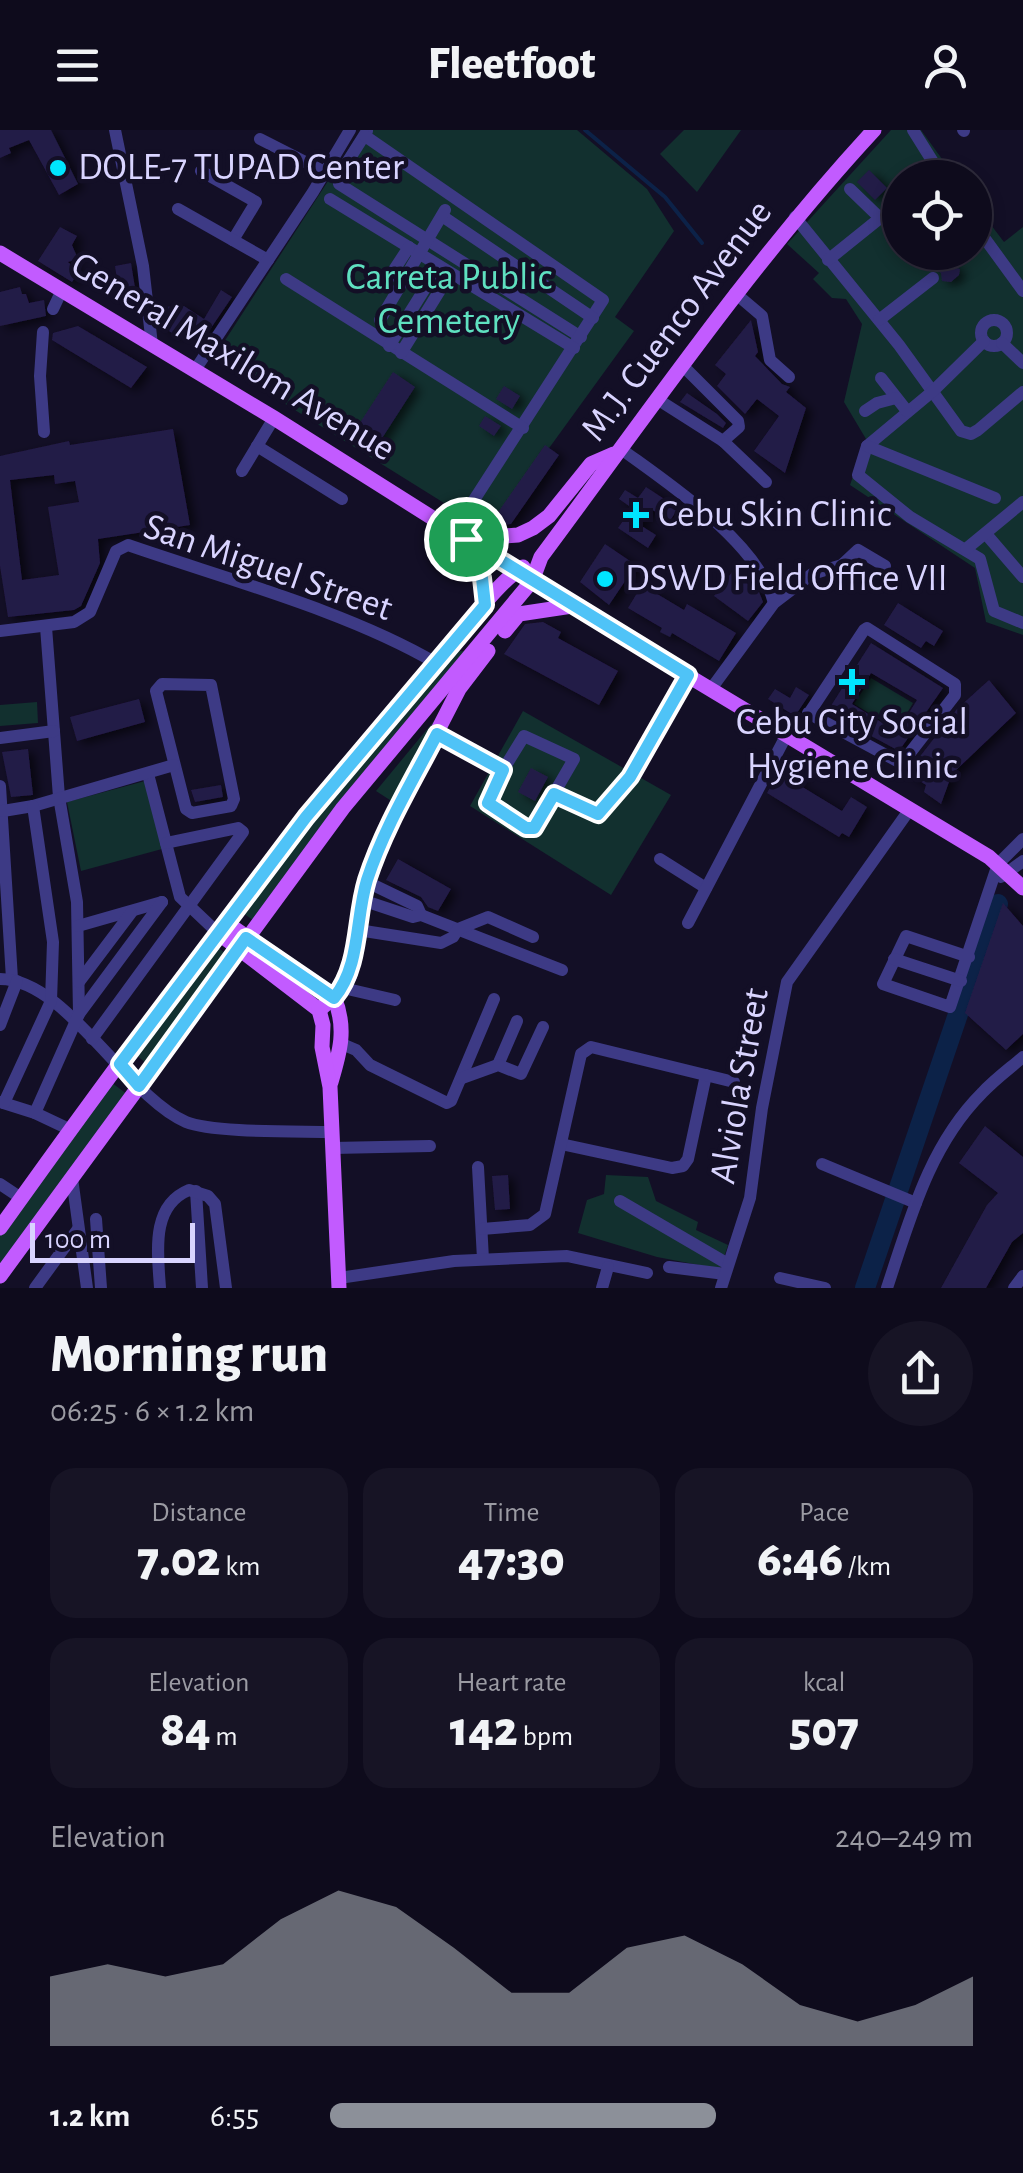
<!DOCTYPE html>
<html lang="en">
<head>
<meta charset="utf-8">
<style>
  :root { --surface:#0e0b1c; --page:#171425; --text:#f1f3f6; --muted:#9b9ba3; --line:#2e2b3b; --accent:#8c9099 }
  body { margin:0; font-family:"Alegreya Sans",sans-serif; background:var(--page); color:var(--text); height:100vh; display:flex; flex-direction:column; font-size:38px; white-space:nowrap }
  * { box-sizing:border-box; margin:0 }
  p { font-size:32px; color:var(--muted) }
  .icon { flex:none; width:55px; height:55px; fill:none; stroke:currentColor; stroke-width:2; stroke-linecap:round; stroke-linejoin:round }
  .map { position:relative; height:1158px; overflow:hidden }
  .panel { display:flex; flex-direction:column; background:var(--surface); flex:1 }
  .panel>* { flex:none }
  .controls { position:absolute; left:882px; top:30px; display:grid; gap:20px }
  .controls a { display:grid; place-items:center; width:110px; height:110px; border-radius:50%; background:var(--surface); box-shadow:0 5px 15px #0003,0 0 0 2px var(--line); font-size:50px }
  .scale { position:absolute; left:30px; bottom:25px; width:165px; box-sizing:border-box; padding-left:10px; border:5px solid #d9d4ff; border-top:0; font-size:28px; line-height:35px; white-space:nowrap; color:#d9d4ff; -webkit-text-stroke:8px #130f26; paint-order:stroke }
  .pin { position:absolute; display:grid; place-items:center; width:85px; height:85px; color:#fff; margin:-42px; border:5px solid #fff; border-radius:50%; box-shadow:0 2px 10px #0007 }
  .round { display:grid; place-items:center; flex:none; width:105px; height:105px; border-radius:52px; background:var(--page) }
  .overview { display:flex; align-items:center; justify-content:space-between; height:170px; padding:0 50px }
  h1 { font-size:55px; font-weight:800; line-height:75px }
  .figures { display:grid; grid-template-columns:repeat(3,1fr); gap:15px; height:170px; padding:10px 50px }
  .figures div { display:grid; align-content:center; border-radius:25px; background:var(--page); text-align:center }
  .figures b { font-size:50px; font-weight:800 }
  .figures small { font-size:28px; font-weight:400 }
  .figures p { font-size:28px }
  .chart { height:280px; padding:20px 50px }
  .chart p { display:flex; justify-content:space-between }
  .chart svg { width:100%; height:180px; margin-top:10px; fill:var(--accent); opacity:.7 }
  ul { padding:0 50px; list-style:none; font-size:32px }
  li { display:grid; grid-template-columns:160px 120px 1fr; align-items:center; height:75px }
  li i { height:25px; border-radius:12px; background:var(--accent) }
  header { display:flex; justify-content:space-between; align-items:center; height:130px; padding:0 50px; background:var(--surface); font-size:45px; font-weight:800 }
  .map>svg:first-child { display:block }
</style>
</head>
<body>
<header><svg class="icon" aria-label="menu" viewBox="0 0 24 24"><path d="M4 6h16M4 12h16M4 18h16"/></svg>Fleetfoot<svg class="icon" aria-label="person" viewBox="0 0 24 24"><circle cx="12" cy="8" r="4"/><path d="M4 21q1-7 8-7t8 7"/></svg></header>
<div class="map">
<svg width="1023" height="1158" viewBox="0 0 1023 1158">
  <defs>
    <filter id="shadow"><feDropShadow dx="6" dy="3.5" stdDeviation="5" flood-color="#0009"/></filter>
  </defs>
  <rect width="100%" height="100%" fill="#130f26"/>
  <g fill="#12302f">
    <polygon points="361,0 577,0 647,59 674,101 615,187 634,201 489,401 213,229"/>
    <polygon points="684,0 741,0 697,62 660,24"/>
    <polygon points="891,0 921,0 955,47 900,48 900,122 975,122 975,74 1004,112 1023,97 1023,505 986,492 975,438 850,355 866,309 844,272 862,194 846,169 832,168 813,149 819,143 787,114"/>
    <polygon points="451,515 458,521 475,522 257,793 236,778"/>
    <polygon points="871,548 913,573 897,600 854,574"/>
    <polygon points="457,563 393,672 376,661"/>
    <polygon points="37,572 38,593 0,596 0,575"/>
    <polygon points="523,581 671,665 611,765 470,676"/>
    <polygon points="145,651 162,719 81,741 67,672"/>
    <polygon points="210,811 231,828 152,938 130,920"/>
    <polygon points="108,950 131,967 0,1146 0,1099"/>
    <polygon points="606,1045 648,1047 656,1071 698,1092 696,1100 728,1115 720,1139 657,1127 578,1103 587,1070 604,1064"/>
  </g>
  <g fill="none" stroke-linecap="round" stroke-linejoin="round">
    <polyline stroke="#0c2248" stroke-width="4" points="585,0 665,67 702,113"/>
    <polyline stroke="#0c2248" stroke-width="20" points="865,1158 989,793 998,774"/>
  </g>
  <g fill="#241b47" fill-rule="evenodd" filter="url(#shadow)">
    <polygon points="0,0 51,0 78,54 59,65 29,10 9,18 11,23 0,28"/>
    <polygon points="869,40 887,58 875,70 857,52"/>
    <polygon points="60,97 77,106 72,115 78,129 68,132 79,142 72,152 38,131"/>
    <polygon points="943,126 947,127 950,136 960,139 959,145 951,152 942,151 941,143 935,138 935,133"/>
    <polygon points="131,133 136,164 125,166 128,156 117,149 115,136"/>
    <polygon points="20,157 22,164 26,164 29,173 44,170 46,186 0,196 0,162"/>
    <polygon points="221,160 232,167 207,204 185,192 179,202 173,204 164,197 160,177 184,176 204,189"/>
    <polygon points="751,190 758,222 755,226 782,254 790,257 786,262 806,278 785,343 754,321 779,286 757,269 745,284 717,256 726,244 715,235"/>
    <polygon points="78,196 147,237 131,258 52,210 53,203"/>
    <polygon points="393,242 415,257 377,316 354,302"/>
    <polygon points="504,256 520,266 512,279 496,269"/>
    <polygon points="687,263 717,284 726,293 723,298 680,272"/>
    <polygon points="485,286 501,296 494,306 479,296"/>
    <path d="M 173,299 L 190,395 L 98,409 L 100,433 L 81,476 L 74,480 L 8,487 L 0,436 L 0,326 L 69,311 L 70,315 ZM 54,345 L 55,354 L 75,351 L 79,372 L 48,377 L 59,445 L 22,450 L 10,350 Z"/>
    <polygon points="545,315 559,325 511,394 504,395 494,388"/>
    <polygon points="646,357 678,378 670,391 651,379 640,395 656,405 648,418 618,398 632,378 619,369 625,360 638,368"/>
    <polygon points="605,414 636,435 609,475 580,452"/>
    <polygon points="732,442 759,462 763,472 748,491 714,466"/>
    <polygon points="642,455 684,480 687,474 736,503 719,531 672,503 670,507 660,502 662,498 628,478"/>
    <polygon points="898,473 943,501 934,516 926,511 921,518 884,495"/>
    <polygon points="543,492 561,502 558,508 618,541 599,575 504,524 525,494"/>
    <path d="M 871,513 L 943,558 L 899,621 L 827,582 ZM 871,543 L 917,570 L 897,602 L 852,574 Z"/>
    <polygon points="989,550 1016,583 952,644 941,674 924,662 926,655 904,641 914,634 957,579"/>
    <polygon points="796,557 809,565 795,586 768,569 775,559 790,568"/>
    <polygon points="139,569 145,592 77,611 70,587"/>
    <polygon points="28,619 33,665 11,667 2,622"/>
    <polygon points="786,628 805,639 796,653 842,681 851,667 867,677 849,707 842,703 839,707 767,663"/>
    <polygon points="531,638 548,647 535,671 518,662"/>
    <polygon points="221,655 223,667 195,672 191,660"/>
    <polygon points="398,729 451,759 438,781 428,777 421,767 386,750"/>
    <polygon points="1003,773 1023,796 1023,904 1006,920 965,883"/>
    <polygon points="985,996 1023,1027 1023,1103 1012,1112 986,1158 941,1158 987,1075 998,1063 959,1033"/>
    <polygon points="508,1045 510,1079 495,1080 492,1046"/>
  </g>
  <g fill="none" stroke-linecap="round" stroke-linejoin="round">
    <g stroke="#3d3a85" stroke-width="12">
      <polyline points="115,0 143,136 152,215"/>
      <polyline points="913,0 943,48"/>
      <polyline points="963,0 964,1"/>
      <polyline points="367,1 338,47 339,54 581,207"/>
      <polyline points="365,6 603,170 454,401"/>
      <polyline points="260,9 325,42"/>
      <polyline points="201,41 256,72 233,110"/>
      <polyline points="850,59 880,88"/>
      <polyline points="330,69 574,218"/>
      <polyline points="178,79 268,130"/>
      <polyline points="442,86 593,188"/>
      <polyline points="795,87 899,215 961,301 971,304 978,300 1023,262"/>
      <polyline points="975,95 1023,161"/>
      <polyline points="957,129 965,122"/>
      <polyline points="828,130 900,72"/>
      <polyline points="286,149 523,298"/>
      <polyline points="388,149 409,117"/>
      <polyline points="735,163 762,186 770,230 789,247"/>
      <polyline points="53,179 62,160"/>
      <polyline points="380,190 445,80"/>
      <polyline points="879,190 933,148"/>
      <circle cx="994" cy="203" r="13"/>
      <polyline points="43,202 40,246 44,302"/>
      <polyline points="984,211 933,261 867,316 858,345 910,387 980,429 994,481 1023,493"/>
      <polyline points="1002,213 1023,233"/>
      <polyline points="389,216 439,136"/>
      <polyline points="401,223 450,144"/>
      <polyline points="682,235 738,291 739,297 723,311"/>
      <polyline points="195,240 313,62 350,0"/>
      <polyline points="881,248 907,281"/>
      <polyline points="657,269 723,311 766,352"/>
      <polyline points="865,281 877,273 896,268"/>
      <polyline points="257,316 342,369"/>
      <polyline points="867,316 995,368"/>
      <path d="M 621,319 C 669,354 759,413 774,473"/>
      <polyline points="242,341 274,288"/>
      <polyline points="986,404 1023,447"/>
      <polyline points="966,419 1023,372"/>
      <polyline points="46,497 59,667 77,772 79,884"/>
      <path d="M 0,501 L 74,492 L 90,482 L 116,421 L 128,415 C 226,449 347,481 436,533"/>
      <polygon points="162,554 211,555 234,669 231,676 192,683 186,679 156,561"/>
      <polyline points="711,559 774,473 812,444 842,435 858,420 885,436"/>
      <polyline points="437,604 503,640"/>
      <polygon points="524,606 574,629 534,698 526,698 488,673 503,640"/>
      <polyline points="0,608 54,601"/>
      <polyline points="792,609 864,500 867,498 955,554 955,565 906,628 899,632 808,583"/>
      <polyline points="148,644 180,767 217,802"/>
      <polyline points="0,656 12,849"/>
      <path d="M 554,665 L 598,684 C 636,656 665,586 688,545"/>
      <polyline points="3,681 33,676 174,635"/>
      <polyline points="660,729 706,758"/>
      <polyline points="1001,747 1023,731"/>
      <polyline points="367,752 417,776 421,785"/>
      <polyline points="362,770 413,787 421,785 562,840"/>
      <polyline points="688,793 786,606"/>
      <polyline points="78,796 162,772"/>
      <polyline points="358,800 441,813 453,807 458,799 488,787 533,807"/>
      <polyline points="969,827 906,806 883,854 950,877 998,734 1023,709"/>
      <polyline points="894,829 961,851"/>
      <path d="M 0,849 C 66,849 126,966 186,992 C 213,1003 298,1001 332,1002"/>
      <polyline points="79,852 131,783"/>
      <polyline points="343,858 395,870"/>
      <polyline points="0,895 17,851"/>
      <polyline points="92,909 243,702 238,698 166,713"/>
      <polyline points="342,914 356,920 370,935 447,973 451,971 494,869"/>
      <polyline points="498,935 517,891"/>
      <polyline points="462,948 498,935 521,944 543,897"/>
      <polyline points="0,972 35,983 71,1000"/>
      <polyline points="4,973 51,871 53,812 33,676"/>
      <polyline points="35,983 79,884 162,772"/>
      <polyline points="561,1014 672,1038 683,1036 688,1029 706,945"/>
      <polyline points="333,1018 430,1016"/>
      <polyline points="822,1034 916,1073"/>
      <polyline points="478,1037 483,1129"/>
      <polyline points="72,1048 87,1158"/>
      <polyline points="0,1054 21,1068"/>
      <polyline points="196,1061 202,1158"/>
      <polyline points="620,1071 728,1134"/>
      <polyline points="96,1089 101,1158"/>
      <polyline points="482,1099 530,1095 545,1084 581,924 591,917 734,952"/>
      <polyline points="669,1137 725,1144"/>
      <polyline points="339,1148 454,1131 567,1126 647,1143"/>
      <polyline points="780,1148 825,1158"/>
      <polyline points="35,1158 78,1099"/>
      <path d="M 160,1158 C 158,1124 150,1076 189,1060 L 208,1066 L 215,1074 L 226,1158"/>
      <polyline points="602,1158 608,1137"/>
      <polyline points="721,1158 750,1068 762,978 787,852 910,679"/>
      <path d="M 887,1158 C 910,1089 929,1016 982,963 C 994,950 1009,939 1023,927"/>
      <polyline points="1014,1158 1023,1146"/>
    </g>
    <g stroke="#c25bff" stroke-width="15">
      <polyline points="0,123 274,288 572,476 989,727 1023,758"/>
      <polyline points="466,409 518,405 533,398 549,386 591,334 614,324"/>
      <polyline points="466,409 482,448 485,475"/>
      <polyline points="505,501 519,484 572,476"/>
      <path d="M 225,792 L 334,867 C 347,898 340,922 331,952"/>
      <polyline points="217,802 319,880 323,895 322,917 330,957 339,1158"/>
      <polyline points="319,880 334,867 349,847 362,770 383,707 459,559 488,521"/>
      <path d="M 0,1098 C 134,910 272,725 422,550 C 444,524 498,450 523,437"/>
      <path d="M 0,1146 L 343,678 L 532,451 L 541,427 C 649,282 751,133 874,0"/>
    </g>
  </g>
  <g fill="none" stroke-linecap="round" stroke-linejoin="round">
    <g stroke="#fff" stroke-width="20">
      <path id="route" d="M 466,409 L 688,545 L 630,647 L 598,684 L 554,664 L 534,698 L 526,698 L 488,673 L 503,640 L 437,604 C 412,652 384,698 367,750 C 355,789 361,835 334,868 L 246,808 L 139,956 L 120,934 L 306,687 L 485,475 L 482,448 Z"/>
    </g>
    <use href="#route" stroke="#4fc3f7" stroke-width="12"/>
  </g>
  <g fill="#00e5ff" stroke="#130f26" stroke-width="4">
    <circle cx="58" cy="38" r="10"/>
    <path d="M631 370h10v10h10v10h-10v10h-10v-10h-10v-10h10z"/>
    <circle cx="605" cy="449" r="10"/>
    <path d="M847 537h10v10h10v10h-10v10h-10v-10h-10v-10h10z"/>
  </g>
  <g text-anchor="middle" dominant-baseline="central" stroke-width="9" stroke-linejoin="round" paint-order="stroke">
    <g font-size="38" fill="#d9d4ff" stroke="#130f26" text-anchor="start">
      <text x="78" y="38">DOLE-7 TUPAD Center</text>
      <text x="658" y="385">Cebu Skin Clinic</text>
      <text x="625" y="449">DSWD Field Office VII</text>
      <text x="852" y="593" text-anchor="middle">Cebu City Social<tspan x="852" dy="44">Hygiene Clinic</tspan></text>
    </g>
    <g font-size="38" fill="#5fe0c0" stroke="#130f26">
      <text x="449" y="148">Carreta Public<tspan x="449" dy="44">Cemetery</tspan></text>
    </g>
    <g font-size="38" fill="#d9d4ff" stroke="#130f26">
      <text transform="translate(677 191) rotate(-53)">M.J. Cuenco Avenue</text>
      <text transform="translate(233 227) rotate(31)">General Maxilom Avenue</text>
      <text transform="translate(268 438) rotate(19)">San Miguel Street</text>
      <text transform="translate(740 956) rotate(-80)">Alviola Street</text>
    </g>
  </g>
</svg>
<div class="controls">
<a><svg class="icon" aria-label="locate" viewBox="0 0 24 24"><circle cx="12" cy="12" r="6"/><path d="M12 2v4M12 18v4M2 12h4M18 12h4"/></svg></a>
</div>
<div class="scale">100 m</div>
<div class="pin" style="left:466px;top:409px;background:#1e9e55"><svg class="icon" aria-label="arrive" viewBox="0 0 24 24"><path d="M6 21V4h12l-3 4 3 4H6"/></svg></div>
</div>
<section class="panel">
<div class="overview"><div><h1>Morning run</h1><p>06:25 · 6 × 1.2 km</p></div><a class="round"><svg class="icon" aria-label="share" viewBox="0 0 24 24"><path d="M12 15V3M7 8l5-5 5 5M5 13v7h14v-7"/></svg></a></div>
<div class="figures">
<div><p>Distance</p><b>7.02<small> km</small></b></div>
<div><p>Time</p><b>47:30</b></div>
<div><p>Pace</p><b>6:46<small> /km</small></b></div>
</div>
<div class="figures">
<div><p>Elevation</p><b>84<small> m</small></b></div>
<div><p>Heart rate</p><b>142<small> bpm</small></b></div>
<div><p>kcal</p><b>507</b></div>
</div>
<div class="chart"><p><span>Elevation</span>240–249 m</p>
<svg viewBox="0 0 160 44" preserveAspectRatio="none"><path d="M0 44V27L10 24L20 27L30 24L40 13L50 6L60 10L70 20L80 31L90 31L100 20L110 17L120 24L130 34L140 38L150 34L160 27V44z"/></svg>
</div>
<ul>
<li><b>1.2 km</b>6:55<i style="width:60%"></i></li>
</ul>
</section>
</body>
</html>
